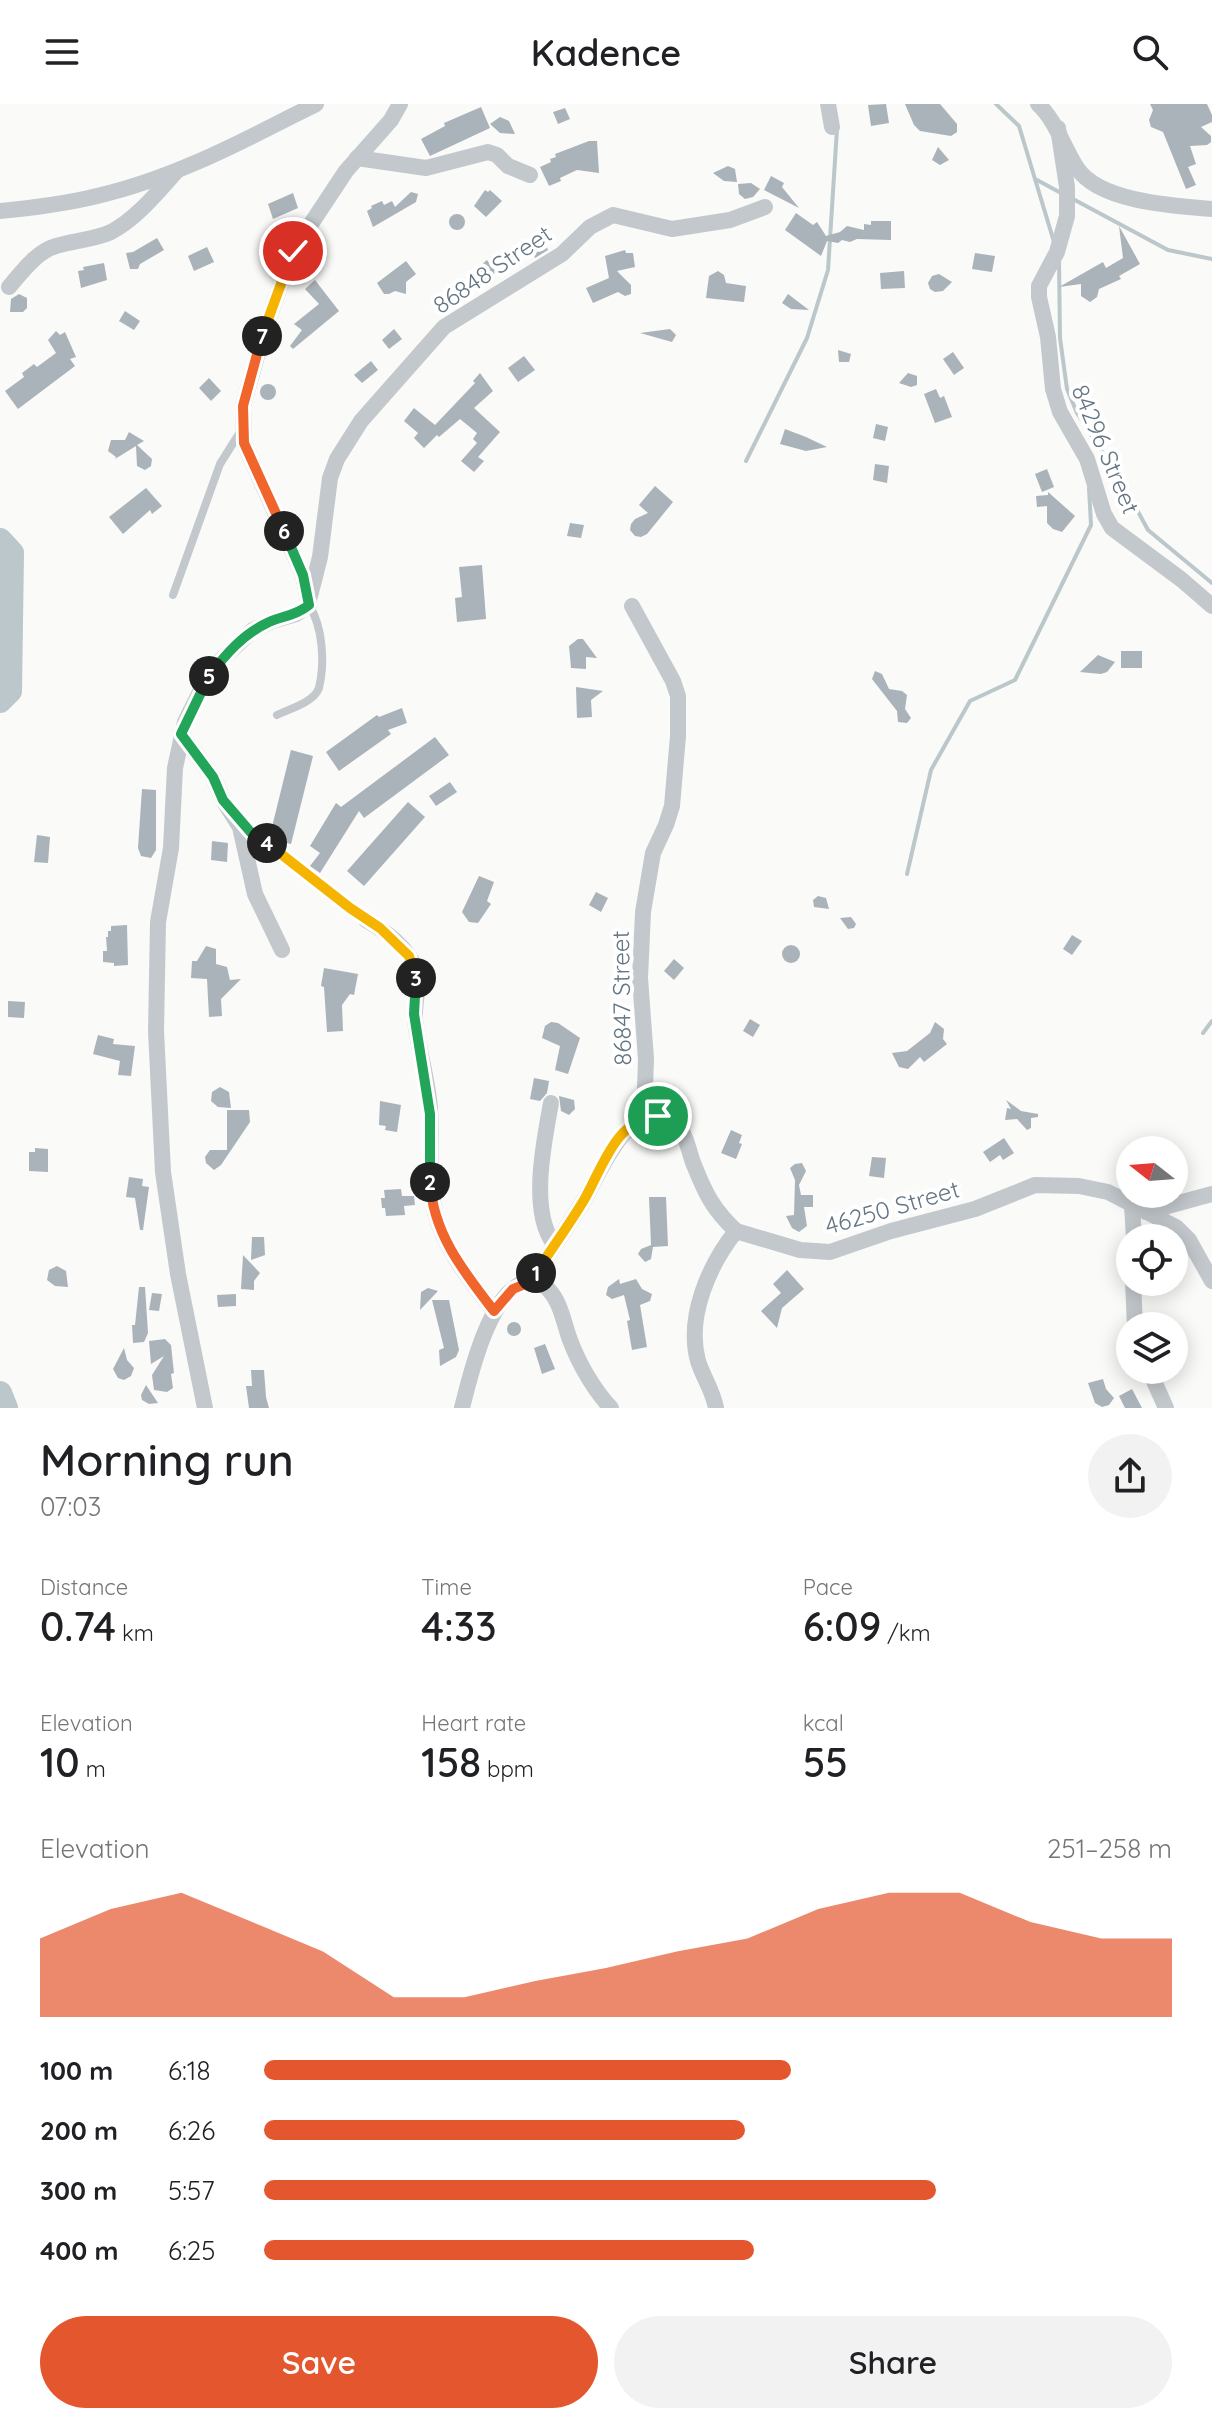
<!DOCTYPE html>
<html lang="en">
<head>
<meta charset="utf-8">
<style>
  :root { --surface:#fff; --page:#f2f2f2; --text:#202124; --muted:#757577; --accent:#e4572e }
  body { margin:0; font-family:Quicksand,sans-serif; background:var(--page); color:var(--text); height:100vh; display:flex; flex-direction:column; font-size:30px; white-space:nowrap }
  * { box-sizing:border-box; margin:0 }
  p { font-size:26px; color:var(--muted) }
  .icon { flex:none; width:44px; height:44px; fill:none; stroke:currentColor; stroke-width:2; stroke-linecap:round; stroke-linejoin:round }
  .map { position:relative; height:1304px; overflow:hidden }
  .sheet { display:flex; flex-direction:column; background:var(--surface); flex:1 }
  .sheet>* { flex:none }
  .needle { width:52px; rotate:287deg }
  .tools { position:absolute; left:1116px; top:1032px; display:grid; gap:16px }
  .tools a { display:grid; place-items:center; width:72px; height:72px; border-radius:50%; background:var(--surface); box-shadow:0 4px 20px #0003; font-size:40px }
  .pin { position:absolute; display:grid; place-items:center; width:68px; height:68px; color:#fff; margin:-34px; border:4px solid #fff; border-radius:50%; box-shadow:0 2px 8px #0007 }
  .km { position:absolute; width:40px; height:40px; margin:-20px; border-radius:50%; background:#222; color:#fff; font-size:22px; line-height:40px; text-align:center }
  .round { display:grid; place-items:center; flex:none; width:84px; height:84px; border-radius:42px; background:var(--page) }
  .overview { display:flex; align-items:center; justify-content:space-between; height:136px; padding:0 40px }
  h1 { font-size:44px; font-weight:600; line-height:60px }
  .stats { display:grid; grid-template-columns:repeat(3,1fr); gap:12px; height:136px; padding:8px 40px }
  .stats div { display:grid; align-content:center }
  .stats b { font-size:40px; font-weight:600 }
  .stats small { font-size:22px; font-weight:400 }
  .stats p { font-size:22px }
  .chart { height:224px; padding:16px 40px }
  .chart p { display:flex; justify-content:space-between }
  .chart svg { width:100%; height:144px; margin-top:8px; fill:var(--accent); opacity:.7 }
  .cta { display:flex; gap:16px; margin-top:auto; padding:16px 40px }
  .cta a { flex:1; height:92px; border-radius:48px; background:var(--accent); color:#fff; font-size:32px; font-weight:600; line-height:92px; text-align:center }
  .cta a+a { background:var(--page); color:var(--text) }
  ul { padding:0 40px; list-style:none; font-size:26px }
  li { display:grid; grid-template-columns:128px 96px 1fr; align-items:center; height:60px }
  li i { height:20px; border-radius:10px; background:var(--accent) }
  header { display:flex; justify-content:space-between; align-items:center; height:104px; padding:0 40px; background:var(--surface); font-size:36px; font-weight:600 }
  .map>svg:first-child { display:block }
</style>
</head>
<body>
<header><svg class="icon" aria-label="menu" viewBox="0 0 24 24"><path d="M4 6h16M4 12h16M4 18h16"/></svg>Kadence<svg class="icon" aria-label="search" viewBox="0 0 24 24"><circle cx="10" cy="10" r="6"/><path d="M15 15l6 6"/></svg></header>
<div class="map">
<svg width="1212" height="1304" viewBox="0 0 1212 1304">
  <rect width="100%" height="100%" fill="#fafaf8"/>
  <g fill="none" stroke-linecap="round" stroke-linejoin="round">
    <g stroke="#bbc7cb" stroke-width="4">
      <polyline points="996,0 1019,22 1054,138"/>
      <polyline points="1037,76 1061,89"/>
      <polyline points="1073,95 1168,146 1212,155"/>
      <polyline points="1059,158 1060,234 1067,285 1077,309 1123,380 1148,426 1212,479"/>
      <polyline points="746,357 807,234 828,166 837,25"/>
      <polyline points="907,770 931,666 970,597 1015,576 1091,421 1089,384"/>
      <polyline points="1203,929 1212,917"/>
    </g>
    <g stroke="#bbc7cb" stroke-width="24">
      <polyline points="0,436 12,449 10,587 0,597"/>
      <polyline points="0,1289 6,1304"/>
    </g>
  </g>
  <g fill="#aab3b9">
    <polygon points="886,0 889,19 871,22 868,1"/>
    <polygon points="905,0 940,0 957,20 957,28 951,32 920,27 914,21"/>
    <polygon points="1150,0 1207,0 1212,11 1212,18 1201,23 1211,32 1211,38 1207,41 1190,42 1196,60 1188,63 1196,81 1186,85 1163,28 1151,23 1149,16 1153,6"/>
    <polygon points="481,3 490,24 430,52 421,35 445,22 444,19"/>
    <polygon points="565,4 570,15 558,20 553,8"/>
    <polygon points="500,13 509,17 515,30 500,29 490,20"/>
    <polygon points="589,37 597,37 599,69 577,66 560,74 561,77 549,82 540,63 551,58 550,55 556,53 555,50"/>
    <polygon points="938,43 949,56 940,61 932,56"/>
    <polygon points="728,62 735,65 737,78 724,77 713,69"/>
    <polygon points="771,72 784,79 782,83 799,104 764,86"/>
    <polygon points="751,79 760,85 753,93 745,95 739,90 738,80"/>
    <polygon points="485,86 488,88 490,86 502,97 486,113 474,102"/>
    <polygon points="411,88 418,90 416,98 373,123 367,107 372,104 371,102 382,97 384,101 392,97 395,103"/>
    <polygon points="293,89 298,104 273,115 268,100"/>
    <polygon points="796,109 813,121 817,118 826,132 840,128 847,122 864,126 864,120 871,121 871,117 891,117 891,136 857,135 850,138 842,136 838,139 827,137 821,152 785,126"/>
    <circle cx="457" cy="118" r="8"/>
    <polygon points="1119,122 1140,160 1119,172 1121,175 1099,185 1097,193 1090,198 1081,192 1081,180 1059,183 1103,158 1106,164 1123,154"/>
    <polygon points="157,134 164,146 140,160 138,165 130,165 126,149 133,148"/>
    <polygon points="545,139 548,146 535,154 531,145"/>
    <polygon points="207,143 214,158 194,167 188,152"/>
    <polygon points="625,146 626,149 633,149 635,163 617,167 631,181 631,190 625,192 618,188 593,199 586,184 609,174 605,152"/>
    <polygon points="975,149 995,152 992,168 972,165"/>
    <polygon points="487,156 496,168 477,186 470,177 480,170 476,165"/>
    <polygon points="406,157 416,170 406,178 406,190 395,187 389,190 384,190 377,179"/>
    <polygon points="104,159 107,176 81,184 78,167 84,166 83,163"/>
    <polygon points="718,167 724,171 726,179 746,182 744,198 706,194 709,172"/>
    <polygon points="904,167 905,184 881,185 880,169"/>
    <polygon points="939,170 952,178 943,187 935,188 930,185 928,179 932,172"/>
    <polygon points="315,176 339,207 293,245 290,242 302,226 294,220 319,200 305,185"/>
    <polygon points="19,190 27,194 27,204 23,208 10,208 11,195"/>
    <polygon points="788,190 809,206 791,205 782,199"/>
    <polygon points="125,207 140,217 134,226 119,217"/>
    <polygon points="394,225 402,235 389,245 382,236"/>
    <polygon points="670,225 676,231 672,238 640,229"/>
    <polygon points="56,227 60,231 65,228 76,253 70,255 75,262 18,305 5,287 24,273 22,269 34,260 37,263 56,249 48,236"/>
    <polygon points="838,246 851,250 849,258 839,258"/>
    <polygon points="953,248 964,264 954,271 943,255"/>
    <polygon points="524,252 535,266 518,278 508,264"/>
    <polygon points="371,257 378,266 362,279 354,271"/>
    <polygon points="480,269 493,287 474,304 500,328 478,353 484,357 474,368 461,357 477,339 473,335 477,329 460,315 439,333 437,331 424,344 414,334 418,329 404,317 414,304 435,321 475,279 473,277"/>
    <polygon points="908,269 917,272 917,281 911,283 899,279"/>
    <polygon points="209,274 221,287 211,297 199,284"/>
    <circle cx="268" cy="288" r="8"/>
    <polygon points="936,285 940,294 944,292 952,313 935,319 924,290"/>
    <polygon points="876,320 888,323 885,337 873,334"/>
    <polygon points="785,325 806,333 827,343 806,347 780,340"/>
    <polygon points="129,328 144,337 137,341 152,355 151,362 145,366 137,362 136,342 115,355 116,353 108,347 111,336 125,336"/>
    <polygon points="875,360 889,362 887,379 873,376"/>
    <polygon points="1047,365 1054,383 1042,388 1035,370"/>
    <polygon points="655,382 673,398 647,430 641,433 635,432 630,426 631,420 635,415 648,409 639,401"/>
    <polygon points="146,384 162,402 152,410 150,406 123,430 109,413"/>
    <polygon points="1048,388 1075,412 1062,428 1053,425 1047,419 1047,402 1037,403 1036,392 1048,391"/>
    <polygon points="570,419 584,421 581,434 567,432"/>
    <polygon points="482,461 486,515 457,518 455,494 462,493 459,463"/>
    <polygon points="578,535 583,535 597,554 586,553 586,565 571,564 569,542"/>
    <rect x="1121" y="547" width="21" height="17"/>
    <polygon points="1098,551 1115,558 1107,568 1101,570 1080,568"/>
    <polygon points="875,567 882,570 889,585 902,587 907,591 905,605 911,614 907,619 898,618 897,607 872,575"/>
    <polygon points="576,583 603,587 591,596 592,613 577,614"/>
    <polygon points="402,604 407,619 388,626 391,630 339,667 326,648 377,611 379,613"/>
    <polygon points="435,633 449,651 364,714 359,707 320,769 310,762 320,749 310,742 336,699 341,703"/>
    <polygon points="291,646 313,652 291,740 269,735"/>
    <polygon points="450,678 457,688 436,702 429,692"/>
    <polygon points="142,685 156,686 156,746 151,754 141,752 138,744"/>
    <polygon points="408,698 425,713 364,782 347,767"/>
    <polygon points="37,731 50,733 48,759 34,758"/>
    <polygon points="212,737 228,739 227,758 211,756"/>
    <polygon points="479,772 494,778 487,797 491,800 478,819 469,818 462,808"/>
    <polygon points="596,788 608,794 601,808 589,801"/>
    <polygon points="818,792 826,794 829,805 814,803 813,796"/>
    <polygon points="851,813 856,820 854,824 848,825 840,814"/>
    <polygon points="127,821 128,861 114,862 114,859 103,858 103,847 107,847 106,833 108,833 108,827 111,827 111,822"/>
    <polygon points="1072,831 1082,837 1072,851 1063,845"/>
    <circle cx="791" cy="850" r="9"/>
    <polygon points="206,842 216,845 216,860 227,863 230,876 241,875 221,895 222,912 209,913 207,875 191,874 192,857 197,857"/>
    <polygon points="674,855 684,864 674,876 664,867"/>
    <polygon points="324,864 358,870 354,891 350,890 342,901 343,927 327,928 324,883 321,882"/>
    <polygon points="8,897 25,898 24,914 8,913"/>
    <polygon points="750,915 760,921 753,933 743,927"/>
    <polygon points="551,918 558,919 580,934 568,970 555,966 560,942 542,934 545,922"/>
    <polygon points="935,918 944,925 943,935 947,940 924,958 920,953 908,965 899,963 892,949 907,947 930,929"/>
    <polygon points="98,931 114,935 113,940 135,942 131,972 118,971 120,957 93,950"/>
    <polygon points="534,974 549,977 547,989 540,997 530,995"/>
    <polygon points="220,983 229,988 231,1004 218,1003 211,997 212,988"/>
    <polygon points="559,992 574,996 575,1005 569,1011 561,1007"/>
    <polygon points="1006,996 1021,1007 1038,1010 1038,1013 1031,1014 1031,1024 1027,1026 1017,1015 1005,1016 1007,1004 1011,1005"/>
    <polygon points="380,997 401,1001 397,1028 385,1026 386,1022 379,1021"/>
    <polygon points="227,1006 249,1006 250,1018 221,1061 214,1066 206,1059 205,1053 210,1046 227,1046"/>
    <polygon points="731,1026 742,1031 739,1039 742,1040 736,1055 721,1049"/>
    <polygon points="1004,1034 1014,1049 1003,1056 1000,1051 990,1058 983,1048"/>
    <polygon points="35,1044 48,1045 48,1068 29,1067 29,1048 35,1048"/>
    <polygon points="872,1053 886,1054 884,1074 869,1072"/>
    <polygon points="802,1059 806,1067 799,1081 801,1091 813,1091 813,1103 804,1103 807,1122 799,1128 792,1124 786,1112 794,1111 795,1076 790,1064 795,1060"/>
    <polygon points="129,1073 143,1075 142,1082 149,1083 143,1126 140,1126 135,1094 126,1093"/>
    <polygon points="401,1085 402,1092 414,1092 415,1101 404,1102 405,1111 386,1112 385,1104 382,1104 381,1094 385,1094 384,1086"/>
    <polygon points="649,1093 666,1093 668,1142 653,1143 651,1155 645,1158 638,1150 641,1145 651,1141"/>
    <polygon points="252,1133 264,1133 265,1151 251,1156"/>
    <polygon points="243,1151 260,1169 254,1177 254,1186 241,1185"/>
    <polygon points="57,1162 66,1167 68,1183 55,1182 47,1176 49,1166"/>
    <polygon points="787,1166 804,1185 782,1204 777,1224 761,1207 781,1189 773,1180"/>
    <polygon points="619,1175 620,1180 636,1175 642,1185 652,1190 650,1197 640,1201 647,1243 632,1246 627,1217 630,1216 624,1191 612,1195 606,1191 608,1183"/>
    <polygon points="139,1183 145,1183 148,1229 144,1238 133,1239 132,1221 135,1221"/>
    <polygon points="428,1184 438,1187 420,1206 421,1188"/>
    <polygon points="152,1189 162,1190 159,1207 149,1206"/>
    <polygon points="236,1190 236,1202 218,1203 217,1191"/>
    <polygon points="432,1196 449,1196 459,1246 456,1253 440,1262 439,1246 444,1244"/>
    <circle cx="514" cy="1225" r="7"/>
    <polygon points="165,1235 171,1241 174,1269 171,1270 173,1284 167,1288 154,1286 152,1271 164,1252 151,1260 149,1237"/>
    <polygon points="545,1240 555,1265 542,1270 534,1244"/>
    <polygon points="124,1244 127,1256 134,1264 131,1272 124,1276 118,1274 113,1265"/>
    <polygon points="251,1266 264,1266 266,1293 269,1304 249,1304 246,1282 252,1282"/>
    <polygon points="1103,1275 1106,1285 1114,1294 1109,1301 1102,1303 1095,1299 1088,1279"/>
    <polygon points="146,1281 158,1299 149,1300 142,1296 141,1291"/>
    <polygon points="1132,1285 1142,1304 1125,1304 1119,1292"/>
  </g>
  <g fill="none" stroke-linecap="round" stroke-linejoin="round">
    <polyline stroke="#bbbfc2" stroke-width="2" stroke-dasharray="4 4" stroke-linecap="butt" points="259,734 285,751 355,808"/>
    <g stroke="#c3c8cc" stroke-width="8">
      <polyline points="173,491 220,360 242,325"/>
      <path d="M 277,611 C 291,604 313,599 319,584 C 325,559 323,523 309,501"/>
    </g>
    <g stroke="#c3c8cc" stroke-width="16">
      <polyline points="828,0 832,23"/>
      <path d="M 1038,0 C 1057,18 1063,43 1077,64 C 1099,98 1175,102 1212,105"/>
      <polyline points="1058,24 1067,83 1067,112 1057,148 1039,182 1039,193 1048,233 1053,285 1060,308 1087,355 1104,410 1112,424 1182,476 1212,502"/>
      <polyline points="357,54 426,64 488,48 497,51 508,62 530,71"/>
      <path d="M 0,107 C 32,104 65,100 97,92 C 175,74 245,36 316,0"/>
      <path d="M 9,183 C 22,168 36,148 56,142 C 74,136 94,136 111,128 C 136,115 157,89 176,68"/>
      <polyline points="310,492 320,453 330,374 337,355 361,317 444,223 562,150 590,123 613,111 672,125 730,116 765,103"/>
      <polyline points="632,502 673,577 678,592 678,632 672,702 666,721 653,749 643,808 640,874 646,955 644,1013"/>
      <polyline points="181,630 213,673 223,696 240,723 255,790 282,846"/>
      <path d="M 366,816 C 384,826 410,845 416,867 C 420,883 414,899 415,915 C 418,946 428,975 430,1005 C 432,1040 427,1074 435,1108 C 445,1146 471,1177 494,1207"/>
      <path d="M 551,999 C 544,1038 529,1107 554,1140"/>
      <polyline points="1132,1102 1134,1134"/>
      <polyline points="1146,1108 1212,1090"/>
      <path d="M 530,1178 C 548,1150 567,1124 584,1096 C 599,1071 636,978 678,1022 C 687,1032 689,1049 694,1061 C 706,1091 713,1105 736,1127"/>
      <polyline points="1133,1178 1135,1222"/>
      <polyline points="1149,1266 1166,1304"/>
      <polyline points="205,1304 178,1170 163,1068 156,927 158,818 171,744 175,664 185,618 206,576 223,554 253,526 272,517 296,510 309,501 303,471 244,339 243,302 264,227 293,147 346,67 391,16 400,0"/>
      <path d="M 462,1304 C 470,1272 490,1185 527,1178 C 536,1177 544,1179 549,1186 C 561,1199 564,1220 570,1236 C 579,1260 594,1286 611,1304"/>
      <path d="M 716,1304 C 713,1287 703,1273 698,1257 C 686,1213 709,1161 736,1127 L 800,1146 L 830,1148 L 891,1127 L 975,1105 L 1035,1081 L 1079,1082 L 1108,1088 L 1176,1123 L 1189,1136 L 1212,1177"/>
    </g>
  </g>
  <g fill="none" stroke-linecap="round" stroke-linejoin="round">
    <g stroke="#fff" stroke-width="16">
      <path id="split-1" d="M 536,1169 C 552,1144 569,1121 584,1096 C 602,1065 616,1014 658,1012"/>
    </g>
    <g stroke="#fff" stroke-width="16">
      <path id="split-2" d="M 430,1078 C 433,1130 464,1168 494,1207 L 513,1185 L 530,1178 L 536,1169"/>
    </g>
    <g stroke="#fff" stroke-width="16">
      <polyline id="split-3" points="416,874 414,910 430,1010 430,1078"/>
    </g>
    <g stroke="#fff" stroke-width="16">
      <polyline id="split-4" points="267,739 350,804 380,824 409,852 416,874"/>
    </g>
    <g stroke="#fff" stroke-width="16">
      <polyline id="split-5" points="209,572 181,630 213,673 223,696 254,732 267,739"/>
    </g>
    <g stroke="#fff" stroke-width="16">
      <path id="split-6" d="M 209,572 C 226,550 243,530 269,518 C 283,512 297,511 309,501 L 303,471 L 284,427"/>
    </g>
    <g stroke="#fff" stroke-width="16">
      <polyline id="split-7" points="262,232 243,302 244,339 284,427"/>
    </g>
    <g stroke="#fff" stroke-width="16">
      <polyline id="split-8" points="262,232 293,147"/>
    </g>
    <use href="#split-1" stroke="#f5b400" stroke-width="10"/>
    <use href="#split-2" stroke="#f0652b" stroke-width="10"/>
    <use href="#split-3" stroke="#22a559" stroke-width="10"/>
    <use href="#split-4" stroke="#f5b400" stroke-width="10"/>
    <use href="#split-5" stroke="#22a559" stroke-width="10"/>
    <use href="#split-6" stroke="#22a559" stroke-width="10"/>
    <use href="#split-7" stroke="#f0652b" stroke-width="10"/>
    <use href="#split-8" stroke="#f5b400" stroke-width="10"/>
  </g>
  <g text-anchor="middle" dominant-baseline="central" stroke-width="8" stroke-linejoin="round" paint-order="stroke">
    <g font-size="24" fill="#657683" stroke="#fff">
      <text transform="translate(492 165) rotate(-34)">86848 Street</text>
      <text transform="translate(1106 345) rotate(67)">84296 Street</text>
      <text transform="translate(621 894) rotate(-91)">86847 Street</text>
      <text transform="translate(892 1103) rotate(-16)">46250 Street</text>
    </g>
  </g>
</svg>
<div class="tools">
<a><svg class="needle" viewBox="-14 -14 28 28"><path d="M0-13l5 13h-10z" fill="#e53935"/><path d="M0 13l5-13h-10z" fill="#757577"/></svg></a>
<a><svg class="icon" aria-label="locate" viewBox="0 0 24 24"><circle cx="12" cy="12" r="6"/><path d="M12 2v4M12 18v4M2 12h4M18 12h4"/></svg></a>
<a><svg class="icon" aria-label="layers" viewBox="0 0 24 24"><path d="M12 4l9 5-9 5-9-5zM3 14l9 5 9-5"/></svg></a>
</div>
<div class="pin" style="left:658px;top:1012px;background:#1e9e55"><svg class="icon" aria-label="arrive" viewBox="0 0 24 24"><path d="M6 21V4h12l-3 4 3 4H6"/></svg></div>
<div class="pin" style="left:293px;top:147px;background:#d93025"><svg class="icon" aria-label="check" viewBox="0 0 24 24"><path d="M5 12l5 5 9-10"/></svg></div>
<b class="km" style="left:536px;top:1169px">1</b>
<b class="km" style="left:430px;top:1078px">2</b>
<b class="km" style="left:416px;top:874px">3</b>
<b class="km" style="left:267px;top:739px">4</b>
<b class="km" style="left:209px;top:572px">5</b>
<b class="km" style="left:284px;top:427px">6</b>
<b class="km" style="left:262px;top:232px">7</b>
</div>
<section class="sheet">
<div class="overview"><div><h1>Morning run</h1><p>07:03</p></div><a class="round"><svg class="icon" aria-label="share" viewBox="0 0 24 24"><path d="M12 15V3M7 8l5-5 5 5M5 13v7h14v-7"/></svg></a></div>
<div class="stats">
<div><p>Distance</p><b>0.74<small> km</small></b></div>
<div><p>Time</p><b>4:33</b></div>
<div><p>Pace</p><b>6:09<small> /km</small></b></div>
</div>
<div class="stats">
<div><p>Elevation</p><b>10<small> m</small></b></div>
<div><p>Heart rate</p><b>158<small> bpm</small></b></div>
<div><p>kcal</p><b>55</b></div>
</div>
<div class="chart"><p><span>Elevation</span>251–258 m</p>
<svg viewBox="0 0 160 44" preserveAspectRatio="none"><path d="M0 44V20L10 11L20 6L30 15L40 24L50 38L60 38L70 33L80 29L90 24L100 20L110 11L120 6L130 6L140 15L150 20L160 20V44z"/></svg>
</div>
<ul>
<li><b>100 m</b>6:18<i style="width:58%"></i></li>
<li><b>200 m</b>6:26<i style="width:53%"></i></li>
<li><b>300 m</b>5:57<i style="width:74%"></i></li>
<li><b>400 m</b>6:25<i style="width:54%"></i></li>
</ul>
<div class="cta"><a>Save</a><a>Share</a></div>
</section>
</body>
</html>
